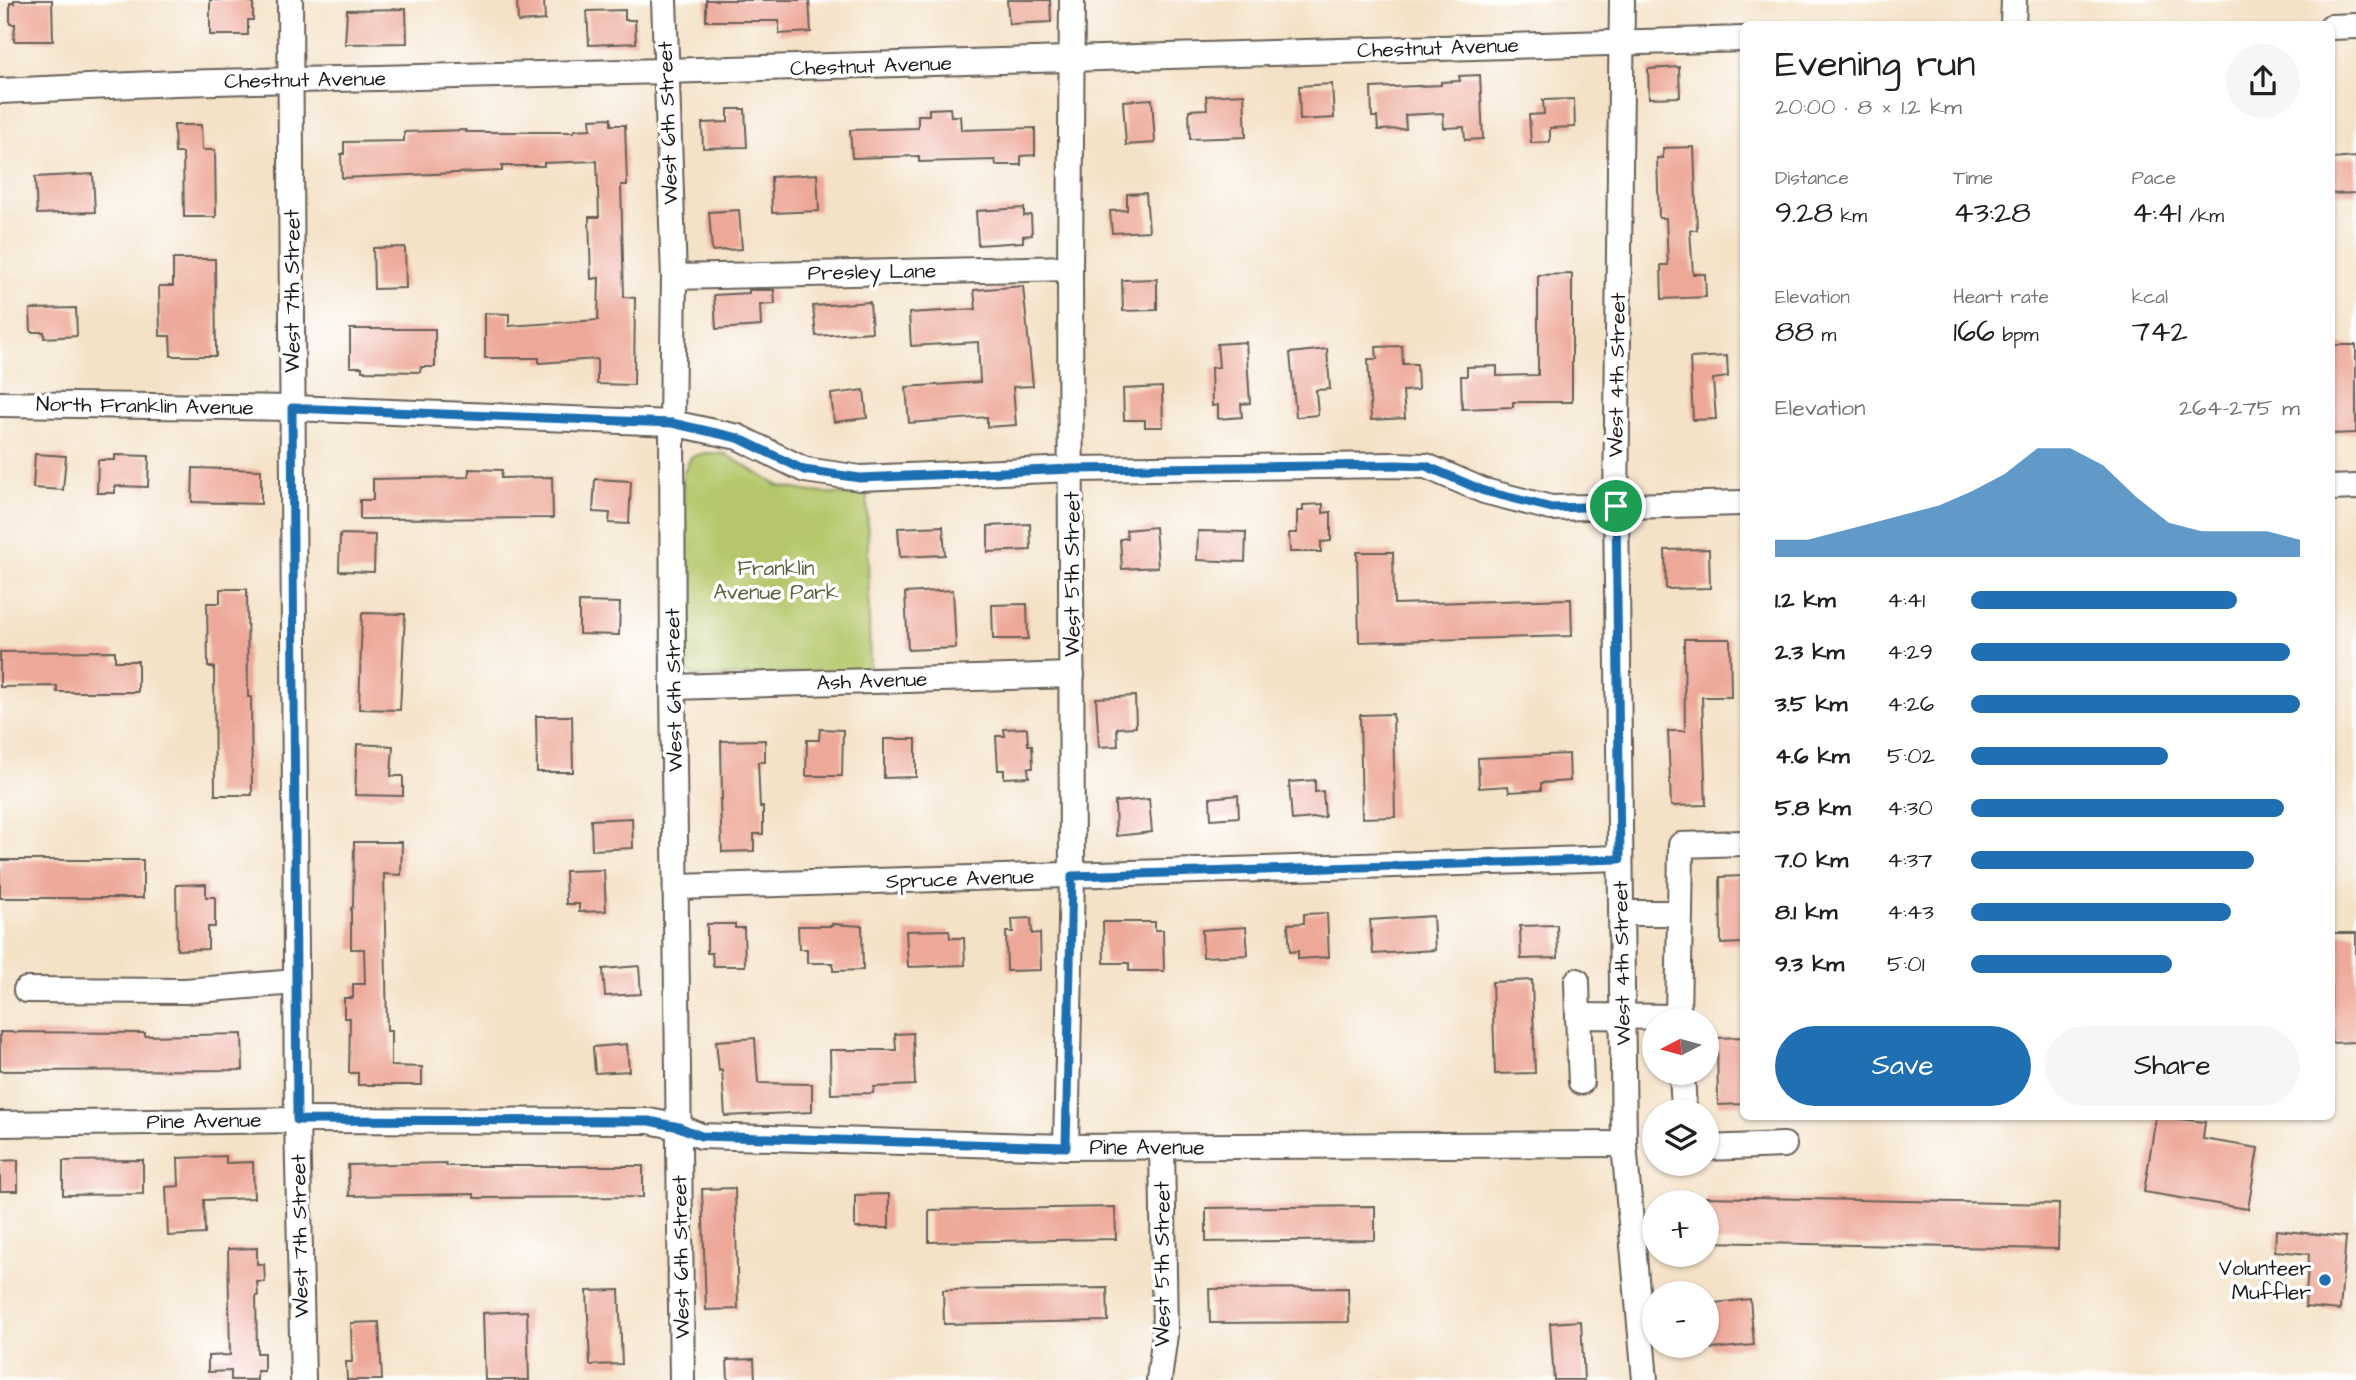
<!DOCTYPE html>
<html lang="en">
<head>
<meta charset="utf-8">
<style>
  :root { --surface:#fff; --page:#f6f6f6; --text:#202124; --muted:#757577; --accent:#1f6fb2 }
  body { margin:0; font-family:"Architects Daughter",sans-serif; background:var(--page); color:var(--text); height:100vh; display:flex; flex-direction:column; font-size:26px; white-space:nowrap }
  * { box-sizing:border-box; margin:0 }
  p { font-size:23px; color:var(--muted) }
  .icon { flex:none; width:38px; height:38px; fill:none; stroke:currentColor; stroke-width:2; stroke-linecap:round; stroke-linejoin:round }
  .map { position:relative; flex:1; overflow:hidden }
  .details { position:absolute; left:1740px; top:21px; width:595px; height:1099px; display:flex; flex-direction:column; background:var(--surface); border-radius:10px; box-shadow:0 2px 5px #0004 }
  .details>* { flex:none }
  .needle { width:46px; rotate:264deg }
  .fabs { position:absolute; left:1642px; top:1008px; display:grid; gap:14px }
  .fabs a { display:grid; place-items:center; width:77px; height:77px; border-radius:50%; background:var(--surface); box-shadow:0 2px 5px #0004; font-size:35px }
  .pin { position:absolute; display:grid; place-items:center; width:60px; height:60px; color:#fff; margin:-30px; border:4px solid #fff; border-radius:50%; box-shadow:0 2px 7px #0007 }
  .round { display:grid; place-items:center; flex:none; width:74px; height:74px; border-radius:37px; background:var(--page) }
  .head { display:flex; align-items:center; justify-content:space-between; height:119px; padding:0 35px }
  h1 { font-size:38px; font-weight:600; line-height:52px }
  .stats { display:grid; grid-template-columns:repeat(3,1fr); gap:10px; height:119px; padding:7px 35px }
  .stats div { display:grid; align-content:center }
  .stats b { font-size:30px; font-weight:600 }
  .stats small { font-size:19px; font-weight:400 }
  .stats p { font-size:19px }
  .chart { height:196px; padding:14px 35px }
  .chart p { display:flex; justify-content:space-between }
  .chart svg { width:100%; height:126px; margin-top:7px; fill:var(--accent); opacity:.7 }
  .action { display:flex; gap:14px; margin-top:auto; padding:14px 35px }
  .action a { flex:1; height:80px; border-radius:42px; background:var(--accent); color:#fff; font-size:28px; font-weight:600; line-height:80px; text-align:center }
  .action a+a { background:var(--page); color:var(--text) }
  ul { padding:0 35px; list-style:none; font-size:23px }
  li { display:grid; grid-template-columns:112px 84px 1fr; align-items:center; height:52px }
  li i { height:18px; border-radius:9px; background:var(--accent) }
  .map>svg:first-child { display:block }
</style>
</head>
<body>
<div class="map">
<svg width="2356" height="1380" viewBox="0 0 2356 1380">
  <rect width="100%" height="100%" fill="#fff"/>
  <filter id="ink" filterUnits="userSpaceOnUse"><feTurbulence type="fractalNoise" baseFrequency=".0143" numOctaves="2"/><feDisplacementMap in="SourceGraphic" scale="14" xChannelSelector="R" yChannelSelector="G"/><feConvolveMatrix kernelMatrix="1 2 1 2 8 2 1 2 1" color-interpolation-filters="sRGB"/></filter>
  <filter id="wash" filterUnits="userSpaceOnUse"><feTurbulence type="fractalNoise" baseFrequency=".00686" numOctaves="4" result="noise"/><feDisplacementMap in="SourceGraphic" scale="28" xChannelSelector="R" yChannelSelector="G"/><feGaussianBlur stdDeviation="1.57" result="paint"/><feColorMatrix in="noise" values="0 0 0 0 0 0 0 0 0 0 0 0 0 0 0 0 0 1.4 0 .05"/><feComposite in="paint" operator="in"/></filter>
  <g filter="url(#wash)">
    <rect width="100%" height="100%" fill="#f4e2c7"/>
    <polygon fill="#b5c76a" stroke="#687243" stroke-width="2" points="705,453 725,454 779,486 812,492 867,496 870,672 697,677 688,671 684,662 683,474 691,457"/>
    <g id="blocks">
      <g fill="#eda898">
        <polygon points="14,0 52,0 53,41 14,41 15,24 10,24 10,3 14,3"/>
        <polygon points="210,0 249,0 249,2 253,2 253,20 248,20 248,35 210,35"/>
        <polygon points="517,0 544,0 545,20 518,22"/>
        <polygon points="706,0 809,0 811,32 779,34 779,21 706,21"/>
        <polygon points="1007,0 1050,0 1051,22 1009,24"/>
        <polygon points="406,9 407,43 345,44 347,10"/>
        <polygon points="625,10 625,20 635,20 636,43 589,45 587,11"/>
        <polygon points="1679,67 1680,97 1649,98 1648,69"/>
        <polygon points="1480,75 1483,139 1465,140 1464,127 1444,128 1443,113 1405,115 1406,129 1378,130 1377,117 1372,117 1371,88 1441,85 1441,82 1460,81 1459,76"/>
        <polygon points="1332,84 1334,118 1300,120 1299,86"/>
        <polygon points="1244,94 1246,137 1190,139 1189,110 1207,109 1206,96"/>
        <polygon points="1152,99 1155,143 1126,145 1123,101"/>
        <polygon points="1574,99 1575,127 1550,128 1550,142 1531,143 1529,115 1544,114 1543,100"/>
        <polygon points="950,108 951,116 960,116 961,130 1035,128 1035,155 1021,156 1021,165 996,165 995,160 919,162 919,156 852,158 850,130 918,128 918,115 929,115 929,109"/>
        <polygon points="728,109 745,109 747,147 703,148 702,123 728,122"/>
        <polygon points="611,118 611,125 625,125 627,185 621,185 624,297 635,298 634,385 597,384 597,359 539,363 539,358 485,358 485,313 509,314 509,326 598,320 599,278 591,279 589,217 599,217 597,161 544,163 544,166 502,166 502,171 342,178 341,154 344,154 344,142 404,141 404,132 466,130 466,132 574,132 574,130 591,129 590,119"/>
        <polygon points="174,125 201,125 202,150 215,150 216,217 184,217 183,153 175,153"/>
        <polygon points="1694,147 1697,230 1690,230 1693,274 1705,274 1706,297 1662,299 1661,265 1668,265 1666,218 1659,218 1657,158 1663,158 1663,148"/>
        <polygon points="2356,157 2356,193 2331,194 2331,159"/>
        <polygon points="93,174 95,212 37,214 35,177"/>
        <polygon points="817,174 819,211 772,213 771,177"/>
        <polygon points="1146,193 1149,231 1112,233 1110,211 1127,210 1127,194"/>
        <polygon points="1024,208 1024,216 1031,215 1032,235 1023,236 1023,242 978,245 976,211"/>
        <polygon points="739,210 742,249 712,251 709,212"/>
        <polygon points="405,247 406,288 374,289 373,248"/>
        <polygon points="173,259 215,259 216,356 171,356 170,336 160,336 159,286 173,286"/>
        <polygon points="1572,274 1572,402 1513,402 1513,407 1462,409 1461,376 1467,376 1467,367 1497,366 1497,376 1538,375 1538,275"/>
        <polygon points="1157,279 1157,310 1123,311 1122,280"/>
        <polygon points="1023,286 1033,386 1013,387 1016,425 987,427 987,417 909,423 906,387 980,382 978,342 911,346 909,313 976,309 974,290"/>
        <polygon points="749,290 774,290 775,304 760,305 761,326 716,329 714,295 749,293"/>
        <polygon points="870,302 872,332 816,336 813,306"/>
        <polygon points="76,308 77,336 44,338 44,332 31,332 30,309"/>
        <polygon points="350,329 435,329 435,367 421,367 420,372 362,371 362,367 350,367"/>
        <polygon points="1246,342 1250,403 1241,404 1242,417 1218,419 1218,405 1212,406 1211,368 1219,367 1217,344"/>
        <polygon points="2331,345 2356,345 2356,433 2331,434"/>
        <polygon points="1402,346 1403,364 1417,364 1418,390 1403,391 1405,418 1371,420 1368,359 1377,359 1376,347"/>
        <polygon points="1327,349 1330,389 1316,390 1318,415 1296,417 1290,353"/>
        <polygon points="1727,356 1728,377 1713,379 1716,419 1693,420 1690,358"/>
        <polygon points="1162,387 1163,427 1145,427 1145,420 1124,420 1123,389"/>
        <polygon points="864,390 867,418 834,422 831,394"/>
        <polygon points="35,454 66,456 63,490 33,488"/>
        <polygon points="115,455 149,456 148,487 115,486 115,493 97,493 98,460 115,460"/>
        <polygon points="193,468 261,470 261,504 192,502"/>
        <polygon points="469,469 502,470 501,478 552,477 553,518 360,519 360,500 373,500 373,479 469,477"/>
        <polygon points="595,479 631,481 629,524 609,523 610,513 593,512"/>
        <polygon points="1323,504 1323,513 1331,512 1331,541 1321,542 1321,552 1290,552 1289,533 1297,533 1297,511 1303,511 1303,505"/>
        <polygon points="1030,524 1031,550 988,552 988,526"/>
        <polygon points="943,526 945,555 900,557 898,528"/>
        <polygon points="1155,527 1158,567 1122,569 1120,539 1127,538 1126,530"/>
        <polygon points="1198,531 1246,532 1245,562 1197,560"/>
        <polygon points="340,534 375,535 374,572 339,571"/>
        <polygon points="1709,549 1710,588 1666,589 1665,550"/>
        <polygon points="1357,552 1393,552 1394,604 1571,599 1572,636 1359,642"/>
        <polygon points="220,589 247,589 248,697 251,697 252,795 215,795 214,667 208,667 207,603 220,603"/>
        <polygon points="953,590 956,648 908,650 905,593"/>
        <polygon points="579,602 620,603 619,635 579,634"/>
        <polygon points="1027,604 1028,639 993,639 992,605"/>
        <polygon points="362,613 405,614 400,710 359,709"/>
        <polygon points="1684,639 1730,639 1731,697 1702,697 1706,805 1671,806 1668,731 1685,731"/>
        <polygon points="115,651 115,661 138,661 138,692 57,692 57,686 0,687 0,652"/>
        <polygon points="1135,696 1136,727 1117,728 1118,746 1099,747 1096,698"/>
        <polygon points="1393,714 1395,817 1362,818 1360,715"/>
        <polygon points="536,716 572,716 573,772 537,772"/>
        <polygon points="1027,728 1028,745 1032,745 1033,768 1028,768 1029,777 1004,778 1004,770 998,770 996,736 1005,736 1004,729"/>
        <polygon points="820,729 843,730 842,776 806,776 807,740 819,740"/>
        <polygon points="884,739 916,739 916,777 884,778"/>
        <polygon points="765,740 765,762 758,762 760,807 763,807 763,834 754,834 754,851 722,852 720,799 722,799 721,741"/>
        <polygon points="357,744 393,746 391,776 403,776 403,796 355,795"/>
        <polygon points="1569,754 1570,781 1541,783 1541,790 1509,792 1508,786 1479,788 1478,758"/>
        <polygon points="1315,780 1315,792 1323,791 1325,817 1292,820 1289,782"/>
        <polygon points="1238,795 1239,817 1211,819 1210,798"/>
        <polygon points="1149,799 1152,832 1116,836 1115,802"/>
        <polygon points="632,818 633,848 592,850 591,820"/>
        <polygon points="354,842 402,842 401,875 384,874 387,1031 391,1031 391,1066 422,1067 422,1085 358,1085 358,1073 349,1073 350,1018 344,1018 344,998 353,998 353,984 365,984 364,949 351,949 351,908 353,907"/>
        <rect x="0" y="860" width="143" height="38"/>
        <polygon points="604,870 606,911 579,912 579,904 566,904 565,871"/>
        <polygon points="1743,876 1743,943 1721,944 1720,877"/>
        <polygon points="206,884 206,897 215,897 215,927 208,927 208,949 177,950 176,885"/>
        <polygon points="1327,913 1329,957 1298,959 1298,951 1290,952 1288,924 1304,923 1304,914"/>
        <polygon points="1433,916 1435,950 1373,954 1370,920"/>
        <polygon points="1031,918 1032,934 1040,933 1041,970 1007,971 1006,932 1013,932 1012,919"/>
        <polygon points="1103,922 1155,922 1155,930 1163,930 1164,971 1129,971 1129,963 1104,963"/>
        <polygon points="707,924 735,924 735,928 744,928 745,966 713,966 712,953 707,953"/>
        <polygon points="832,924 862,926 863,970 833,971 833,963 807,963 807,949 799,949 798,926 832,926"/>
        <polygon points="1557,925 1558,958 1521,959 1520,926"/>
        <polygon points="1246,927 1248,955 1203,957 1202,930"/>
        <polygon points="949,930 950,938 964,938 965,965 908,967 906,931"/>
        <polygon points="2331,933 2356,933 2356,1042 2331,1043"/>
        <polygon points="639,966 641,994 605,996 603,969"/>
        <polygon points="1532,980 1535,1073 1495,1074 1492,982"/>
        <polygon points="0,1032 145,1033 145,1036 242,1034 243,1070 0,1071"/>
        <polygon points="913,1033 915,1085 874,1087 873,1093 831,1094 830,1050 896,1050 895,1034"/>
        <polygon points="1743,1037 1743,1104 1718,1105 1717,1038"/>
        <polygon points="755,1038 758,1083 812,1084 812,1112 725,1116 722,1070 719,1071 716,1041"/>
        <polygon points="627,1044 629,1071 595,1073 593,1047"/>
        <polygon points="2156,1116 2205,1122 2203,1139 2258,1148 2248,1209 2144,1192"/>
        <polygon points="226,1156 226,1163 253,1162 254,1198 204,1200 205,1234 168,1236 166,1187 179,1186 178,1158"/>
        <polygon points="18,1160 18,1191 0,1191 0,1161"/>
        <polygon points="143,1160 143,1194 63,1195 63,1161"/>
        <polygon points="446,1163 446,1166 643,1166 643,1197 474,1198 474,1194 349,1196 348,1165"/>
        <polygon points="735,1188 738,1309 706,1310 702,1189"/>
        <polygon points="889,1194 889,1228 855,1228 855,1195"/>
        <polygon points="1706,1197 2059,1204 2058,1249 1706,1242"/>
        <polygon points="1375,1206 1375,1240 1206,1242 1206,1208"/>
        <polygon points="1115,1207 1116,1239 929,1242 929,1210"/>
        <polygon points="2276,1230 2346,1237 2340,1310 2305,1307 2309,1254 2275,1251"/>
        <polygon points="257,1248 257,1264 264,1264 265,1282 257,1282 258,1296 256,1296 257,1353 264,1353 264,1371 257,1371 257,1380 231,1380 231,1371 208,1372 208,1356 230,1355 228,1249"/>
        <polygon points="1107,1288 1108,1321 944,1324 943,1290"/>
        <polygon points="1348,1288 1349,1322 1210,1323 1209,1289"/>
        <polygon points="619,1290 622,1364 590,1365 587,1291"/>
        <polygon points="1750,1299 1754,1345 1711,1349 1706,1304"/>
        <polygon points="527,1311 529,1380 485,1380 483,1313"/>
        <polygon points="1581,1321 1584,1380 1554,1380 1550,1323"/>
        <polygon points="379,1322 382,1380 347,1380 346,1362 352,1362 351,1323"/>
        <polygon points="754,1359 755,1380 728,1380 727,1360"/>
      </g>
    </g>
  </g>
  <g filter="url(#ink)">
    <use href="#blocks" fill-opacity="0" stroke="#686158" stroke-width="2"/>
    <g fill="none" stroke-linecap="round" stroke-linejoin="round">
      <g stroke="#686158" stroke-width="28">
        <g id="minor">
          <polyline points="290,0 297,1120 303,1380"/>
          <polyline points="664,0 674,277 672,423 673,687 682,1380"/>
          <polyline points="1622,0 1616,506 1624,1144 1645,1380"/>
          <polyline points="2013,24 2014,0"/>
          <polyline points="2331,27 2356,26"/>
          <polyline points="0,91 176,83 665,71 1743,39"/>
          <polyline points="674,277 1070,268"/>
          <polyline points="0,404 292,408 672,423 738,437 805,470 860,478 1072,469 1395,465 1426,466 1484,491 1551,508 1743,503"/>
          <polyline points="2331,488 2356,487"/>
          <polyline points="673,687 1072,675"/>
          <polyline points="678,887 1620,858"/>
          <polyline points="1680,913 1681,845 1743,843"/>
          <polyline points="1577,981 1578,1016"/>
          <polyline points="26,990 185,991 296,982"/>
          <polyline points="1682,1073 1684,1111"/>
          <polyline points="1581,1082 1578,1016 1678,1017 1680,913 1622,913"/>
          <polyline points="0,1124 297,1120 649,1121 679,1127 701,1136 1066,1147 1624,1144"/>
          <polyline points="1066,1147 1072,876 1070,268 1072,0"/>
          <polyline points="1706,1148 1784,1145"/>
          <polyline points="1159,1380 1165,1334 1162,1147"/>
        </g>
      </g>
      <use href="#minor" stroke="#fff" stroke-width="24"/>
    </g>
  </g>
  <g fill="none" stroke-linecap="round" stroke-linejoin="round" filter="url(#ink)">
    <g stroke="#fff" stroke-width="14">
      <polygon id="route" points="292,408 672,423 738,438 804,470 860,478 1072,469 1395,465 1426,466 1484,491 1552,508 1616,506 1620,859 1072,876 1066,1147 701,1136 679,1127 649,1121 297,1120"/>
    </g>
    <use href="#route" stroke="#1f6fb2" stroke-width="9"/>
  </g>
  <circle fill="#1f6fb2" stroke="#fff" stroke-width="2.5" cx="2325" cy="1280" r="7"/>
  <g text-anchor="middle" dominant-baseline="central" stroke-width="7" stroke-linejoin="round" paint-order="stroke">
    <g font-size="21" fill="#1c1c1c" stroke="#fff">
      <text transform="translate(1438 48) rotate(-2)">Chestnut Avenue</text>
      <text transform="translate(871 66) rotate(-2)">Chestnut Avenue</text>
      <text transform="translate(305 80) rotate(-1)">Chestnut Avenue</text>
      <text transform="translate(668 123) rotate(-92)">West 6th Street</text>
      <text transform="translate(872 272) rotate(-1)">Presley Lane</text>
      <text transform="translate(292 291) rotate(-90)">West 7th Street</text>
      <text transform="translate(1617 375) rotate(-89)">West 4th Street</text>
      <text transform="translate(145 406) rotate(1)">North Franklin Avenue</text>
      <text transform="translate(1072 574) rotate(-90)">West 5th Street</text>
      <text transform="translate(872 681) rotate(-2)">Ash Avenue</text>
      <text transform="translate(674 690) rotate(-91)">West 6th Street</text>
      <text transform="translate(960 879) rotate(-2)">Spruce Avenue</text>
      <text transform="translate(1622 963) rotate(-91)">West 4th Street</text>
      <text transform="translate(204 1121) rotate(-1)">Pine Avenue</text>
      <text x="1147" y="1147">Pine Avenue</text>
      <text transform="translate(300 1236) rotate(-91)">West 7th Street</text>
      <text transform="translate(681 1257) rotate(-91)">West 6th Street</text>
      <text transform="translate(1162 1264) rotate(-90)">West 5th Street</text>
    </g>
    <g font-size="21" fill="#59603b" stroke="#fff">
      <text x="776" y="568">Franklin<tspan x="776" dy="24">Avenue Park</tspan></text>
    </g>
    <g font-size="21" fill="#1c1c1c" stroke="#fff" text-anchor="end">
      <text x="2311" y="1268">Volunteer<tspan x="2311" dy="24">Muffler</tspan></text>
    </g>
  </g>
</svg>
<div class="fabs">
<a><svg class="needle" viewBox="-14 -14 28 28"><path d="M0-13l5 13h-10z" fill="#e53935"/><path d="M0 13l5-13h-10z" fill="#757577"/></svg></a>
<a><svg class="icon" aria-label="layers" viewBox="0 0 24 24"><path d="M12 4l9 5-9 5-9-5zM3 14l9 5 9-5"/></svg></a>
<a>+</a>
<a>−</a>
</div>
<div class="pin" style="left:1616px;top:506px;background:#1e9e55"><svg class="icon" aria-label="arrive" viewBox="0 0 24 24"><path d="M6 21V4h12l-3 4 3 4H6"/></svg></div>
<section class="details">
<div class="head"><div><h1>Evening run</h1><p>20:00 · 8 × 1.2 km</p></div><a class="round"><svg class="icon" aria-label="share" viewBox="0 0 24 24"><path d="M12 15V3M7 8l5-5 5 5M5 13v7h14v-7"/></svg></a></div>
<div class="stats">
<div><p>Distance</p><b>9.28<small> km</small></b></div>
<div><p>Time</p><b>43:28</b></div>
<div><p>Pace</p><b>4:41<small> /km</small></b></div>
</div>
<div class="stats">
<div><p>Elevation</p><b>88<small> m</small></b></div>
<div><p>Heart rate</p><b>166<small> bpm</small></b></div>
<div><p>kcal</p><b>742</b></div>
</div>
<div class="chart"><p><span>Elevation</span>264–275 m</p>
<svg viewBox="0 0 160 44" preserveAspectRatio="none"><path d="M0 44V38L10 38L20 35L30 32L40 29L50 26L60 21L70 15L80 6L90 6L100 12L110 23L120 32L130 35L140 35L150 35L160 38V44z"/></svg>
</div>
<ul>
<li><b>1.2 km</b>4:41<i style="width:81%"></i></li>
<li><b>2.3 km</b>4:29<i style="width:97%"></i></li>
<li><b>3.5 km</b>4:26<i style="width:100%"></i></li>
<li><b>4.6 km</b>5:02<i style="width:60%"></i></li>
<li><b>5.8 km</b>4:30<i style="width:95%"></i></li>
<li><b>7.0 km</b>4:37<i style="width:86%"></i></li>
<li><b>8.1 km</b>4:43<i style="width:79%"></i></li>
<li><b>9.3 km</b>5:01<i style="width:61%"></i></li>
</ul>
<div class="action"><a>Save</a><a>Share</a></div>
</section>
</div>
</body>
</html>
